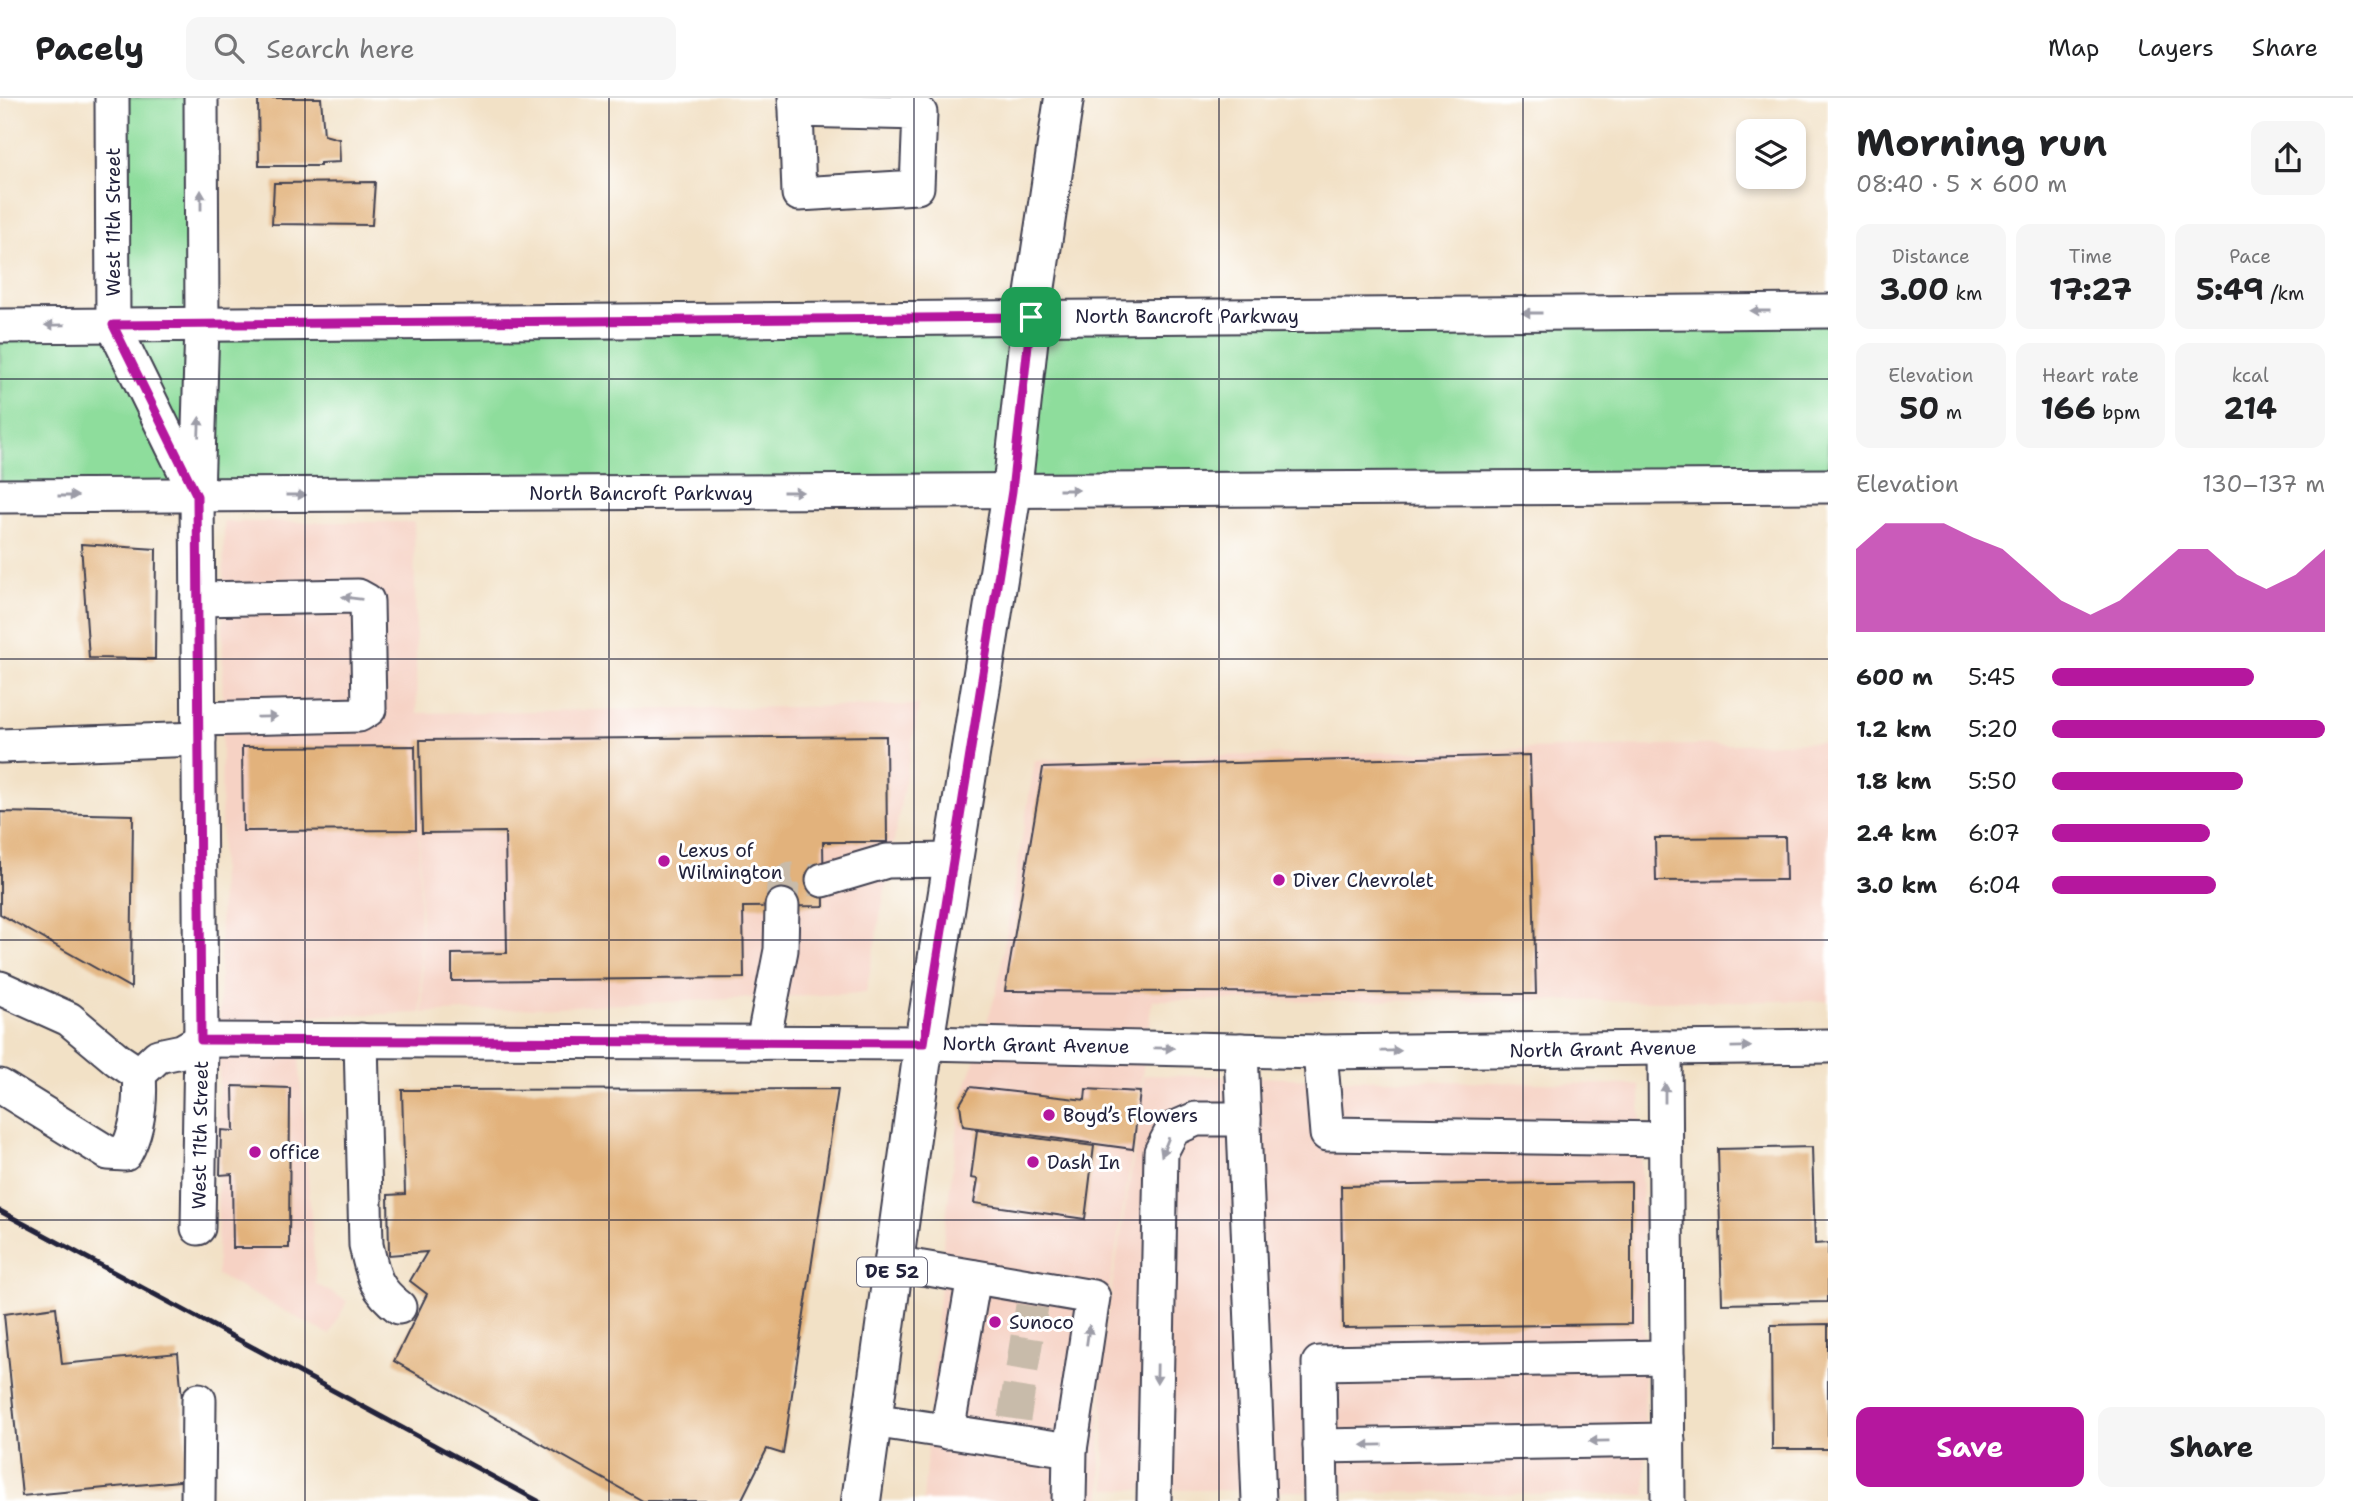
<!DOCTYPE html>
<html lang="en">
<head>
<meta charset="utf-8">
<style>
  :root { --surface:#fff; --page:#f6f6f6; --text:#202124; --muted:#757577; --line:#e0e0e0; --accent:#b5179e }
  body { margin:0; font-family:"Shantell Sans",sans-serif; background:var(--page); color:var(--text); height:100vh; display:flex; flex-direction:column; font-size:26px; white-space:nowrap }
  * { box-sizing:border-box; margin:0 }
  p { font-size:23px; color:var(--muted) }
  .icon { flex:none; width:38px; height:38px; fill:none; stroke:currentColor; stroke-width:2; stroke-linecap:round; stroke-linejoin:round }
  .map { position:relative; flex:1; overflow:hidden }
  .side { display:flex; flex-direction:column; background:var(--surface); width:525px }
  .side>* { flex:none }
  .fabs { position:absolute; left:1736px; top:21px; display:grid; gap:14px }
  .fabs a { display:grid; place-items:center; width:70px; height:70px; border-radius:14px; background:var(--surface); box-shadow:0 4px 10px #0003; font-size:35px }
  .pin { position:absolute; display:grid; place-items:center; width:60px; height:60px; color:#fff; margin:-30px; border-radius:14px; box-shadow:0 4px 10px #0006 }
  .round { display:grid; place-items:center; flex:none; width:74px; height:74px; border-radius:14px; background:var(--page) }
  .summary { display:flex; align-items:center; justify-content:space-between; height:119px; padding:0 28px }
  h1 { font-size:38px; font-weight:700; line-height:52px }
  .metrics { display:grid; grid-template-columns:repeat(3,1fr); gap:10px; height:119px; padding:7px 28px }
  .metrics div { display:grid; align-content:center; border-radius:14px; background:var(--page); text-align:center }
  .metrics b { font-size:30px; font-weight:700 }
  .metrics small { font-size:19px; font-weight:400 }
  .metrics p { font-size:19px }
  .chart { height:196px; padding:14px 28px }
  .chart p { display:flex; justify-content:space-between }
  .chart svg { width:100%; height:126px; margin-top:7px; fill:var(--accent); opacity:.7 }
  .cta { display:flex; gap:14px; margin-top:auto; padding:14px 28px }
  .cta a { flex:1; height:80px; border-radius:14px; background:var(--accent); color:#fff; font-size:28px; font-weight:700; line-height:80px; text-align:center }
  .cta a+a { background:var(--page); color:var(--text) }
  ul { padding:0 28px; list-style:none; font-size:23px }
  li { display:grid; grid-template-columns:112px 84px 1fr; align-items:center; height:52px }
  li i { height:18px; border-radius:9px; background:var(--accent) }
  header { display:flex; align-items:center; gap:42px; box-sizing:border-box; height:98px; padding:0 35px; background:var(--surface); border-bottom:2px solid var(--line) }
  header strong { font-size:33px }
  nav { display:flex; gap:38px; margin-inline-start:auto; font-size:24px }
  .search { width:490px; height:63px; background:var(--page); display:flex; align-items:center; gap:18px; box-sizing:border-box; padding:0 24px; border-radius:14px; color:var(--muted); font-size:26px }
  main { display:flex; flex:1; min-height:0 }
  .map>svg:first-child { display:block }
</style>
</head>
<body>
<header>
<strong>Pacely</strong>
<div class="search"><svg class="icon" aria-label="search" viewBox="0 0 24 24"><circle cx="10" cy="10" r="6"/><path d="M15 15l6 6"/></svg>Search here</div>
<nav><a>Map</a><a>Layers</a><a>Share</a></nav>
</header>
<main>
<div class="map">
<svg width="1828" height="1403" viewBox="0 0 1828 1403">
  <rect width="100%" height="100%" fill="#fff"/>
  <filter id="ink" filterUnits="userSpaceOnUse"><feTurbulence type="fractalNoise" baseFrequency=".0143" numOctaves="2"/><feDisplacementMap in="SourceGraphic" scale="14" xChannelSelector="R" yChannelSelector="G"/><feConvolveMatrix kernelMatrix="1 2 1 2 8 2 1 2 1" color-interpolation-filters="sRGB"/></filter>
  <filter id="wash" filterUnits="userSpaceOnUse"><feTurbulence type="fractalNoise" baseFrequency=".00686" numOctaves="4" result="noise"/><feDisplacementMap in="SourceGraphic" scale="28" xChannelSelector="R" yChannelSelector="G"/><feGaussianBlur stdDeviation="1.57" result="paint"/><feColorMatrix in="noise" values="0 0 0 0 0 0 0 0 0 0 0 0 0 0 0 0 0 1.4 0 .05"/><feComposite in="paint" operator="in"/></filter>
  <g filter="url(#wash)">
    <rect width="100%" height="100%" fill="#f2e1c6"/>
    <g fill="#f6d2c4">
      <polygon points="224,424 414,424 417,615 919,607 866,895 423,915 417,617 421,915 296,918 316,1186 347,1203 330,1237 217,1177"/>
      <polygon points="1828,644 1828,903 1152,902 1133,1051 1098,1258 1102,1403 923,1403 944,1135 961,1005 997,892 1035,662"/>
      <polygon points="1144,977 1640,987 1646,1397 1106,1391 1100,1260 1135,1051"/>
    </g>
    <polygon fill="#8edd9c" stroke="#58806c" stroke-width="2" points="112,0 201,0 202,225 1828,213 1828,388 0,398 0,228 113,226"/>
    <g id="blocks">
      <g fill="#e2b27c">
        <polygon points="258,0 321,0 324,37 339,41 340,64 320,65 320,68 259,68"/>
        <polygon points="375,84 372,127 272,126 274,85"/>
        <polygon points="81,446 156,451 155,561 89,560"/>
        <polygon points="886,638 887,744 823,744 824,808 743,809 744,880 452,883 452,856 507,855 505,734 422,735 420,642"/>
        <polygon points="415,648 416,732 243,733 242,649"/>
        <polygon points="1530,657 1536,896 1005,893 1043,670"/>
        <polygon points="0,714 133,717 131,890 0,816"/>
        <polygon points="1785,739 1786,782 1656,783 1655,740"/>
        <polygon points="233,988 290,990 289,1150 233,1150 232,1076 220,1077 221,1032 234,1033"/>
        <polygon points="970,989 1085,1002 1086,991 1140,994 1133,1051 963,1028 960,1006"/>
        <polygon points="838,991 783,1356 767,1351 741,1403 643,1403 394,1263 427,1196 410,1183 427,1154 389,1157 388,1097 405,1096 402,992"/>
        <polygon points="977,1032 1094,1048 1085,1121 974,1105 978,1081 971,1080"/>
        <polygon points="1812,1049 1815,1146 1828,1145 1828,1204 1722,1206 1718,1051"/>
        <polygon points="1631,1084 1631,1226 1343,1230 1341,1088"/>
        <polygon points="56,1209 62,1266 178,1255 189,1382 22,1398 4,1216"/>
        <polygon points="1828,1226 1828,1351 1772,1351 1771,1227"/>
      </g>
    </g>
  </g>
  <g filter="url(#ink)">
    <use href="#blocks" fill-opacity="0" stroke="#413f50" stroke-width="2"/>
    <g fill="none" stroke-linecap="round" stroke-linejoin="round">
      <g stroke="#c8bbaa" stroke-width="33" stroke-dasharray="33 17" stroke-linecap="butt">
        <polyline points="782,808 783,785 791,781 823,782"/>
        <polyline points="1014,1321 1032,1208"/>
      </g>
      <g stroke="#413f50" stroke-width="37">
        <g id="minor">
          <polyline points="112,0 113,227 194,392"/>
          <polyline points="795,0 796,12 799,96 917,89 920,15 796,12"/>
          <polyline points="0,228 1828,213"/>
          <polyline points="0,398 1828,388"/>
          <polyline points="198,501 358,498 367,503 369,611 359,617 199,621"/>
          <polyline points="0,648 199,641"/>
          <polyline points="823,782 887,763 953,762"/>
          <path d="M 0,890 L 69,921 L 118,962 L 139,976 C 141,1004 139,1031 125,1056 L 108,1055 L 0,988"/>
          <polyline points="201,942 924,945 1320,954 1828,948"/>
          <path d="M 361,942 L 366,1147 C 373,1176 374,1190 399,1209"/>
          <polyline points="763,944 781,852 782,808"/>
          <polyline points="1665,950 1668,1403"/>
          <polyline points="1241,952 1259,1403"/>
          <polyline points="1320,954 1327,1036 1665,1041"/>
          <polyline points="139,976 158,958 182,953 201,942"/>
          <polyline points="198,1130 201,942 197,398 202,226 201,0"/>
          <polyline points="893,1165 1093,1199 1070,1352 1069,1403"/>
          <polyline points="872,1322 1070,1352"/>
          <polyline points="947,1334 974,1179"/>
          <polyline points="1320,1348 1668,1342"/>
          <polyline points="198,1403 199,1302"/>
          <polyline points="1154,1403 1161,1054 1173,1031 1196,1021 1244,1021"/>
          <polyline points="1321,1403 1319,1265 1667,1259"/>
        </g>
      </g>
      <g stroke="#413f50" stroke-width="42">
        <polyline id="major" points="861,1403 924,945 1012,393 1031,219 1064,0"/>
      </g>
      <use href="#minor" stroke="#fff" stroke-width="33"/>
      <use href="#major" stroke="#fff" stroke-width="38"/>
      <polyline stroke="#22223b" stroke-width="5" points="0,1113 538,1403"/>
    </g>
    <defs><path id="oneway-solid" d="M-6-.8H1V-3.2L6.5 0L1 3.2V.8H-6Z" transform="scale(1.75)"/></defs>
    <g fill="#9c9ca7">
      <use href="#oneway-solid" transform="translate(201 102) rotate(-90)"/>
      <use href="#oneway-solid" transform="translate(1760 213) rotate(180)"/>
      <use href="#oneway-solid" transform="translate(1532 215) rotate(180)"/>
      <use href="#oneway-solid" transform="translate(55 227) rotate(179)"/>
      <use href="#oneway-solid" transform="translate(199 329) rotate(-88)"/>
      <use href="#oneway-solid" transform="translate(1069 392)"/>
      <use href="#oneway-solid" transform="translate(793 394)"/>
      <use href="#oneway-solid" transform="translate(296 397)"/>
      <use href="#oneway-solid" transform="translate(68 398)"/>
      <use href="#oneway-solid" transform="translate(352 500) rotate(-173)"/>
      <use href="#oneway-solid" transform="translate(267 619) rotate(-1)"/>
      <use href="#oneway-solid" transform="translate(1741 949) rotate(-1)"/>
      <use href="#oneway-solid" transform="translate(1164 950) rotate(1)"/>
      <use href="#oneway-solid" transform="translate(1391 953) rotate(-1)"/>
      <use href="#oneway-solid" transform="translate(1665 995) rotate(-90)"/>
      <use href="#oneway-solid" transform="translate(1165 1049) rotate(112)"/>
      <use href="#oneway-solid" transform="translate(1088 1237) rotate(-82)"/>
      <use href="#oneway-solid" transform="translate(1157 1276) rotate(91)"/>
      <use href="#oneway-solid" transform="translate(1599 1343) rotate(179)"/>
      <use href="#oneway-solid" transform="translate(1372 1347) rotate(179)"/>
    </g>
  </g>
  <g fill="none" stroke-linecap="round" stroke-linejoin="round" filter="url(#ink)">
    <g stroke="#fff" stroke-width="14">
      <polygon id="route" points="1031,219 1012,393 924,945 201,942 197,398 113,227"/>
    </g>
    <use href="#route" stroke="#b5179e" stroke-width="9"/>
  </g>
  <path fill="none" stroke="#22223b" stroke-width="2" stroke-opacity="0.55" d="M 305,0 L 305,1403M 609,0 L 609,1403M 914,0 L 914,1403M 1219,0 L 1219,1403M 1523,0 L 1523,1403M 0,281 L 1828,281M 0,561 L 1828,561M 0,842 L 1828,842M 0,1122 L 1828,1122"/>
  <g fill="#b5179e" stroke="#fff" stroke-width="2.5">
    <circle cx="664" cy="763" r="7"/>
    <circle cx="1279" cy="782" r="7"/>
    <circle cx="1049" cy="1017" r="7"/>
    <circle cx="255" cy="1054" r="7"/>
    <circle cx="1033" cy="1064" r="7"/>
    <circle cx="995" cy="1224" r="7"/>
  </g>
  <g text-anchor="middle" dominant-baseline="central" stroke-width="6" stroke-linejoin="round" paint-order="stroke">
    <rect fill="#fff" stroke="#646476" stroke-width="2" x="857" y="1159.5" width="70" height="29" rx="5"/>
    <g font-size="18" font-weight="bold" fill="#22223b">
      <text x="892" y="1174">DE 52</text>
    </g>
    <g font-size="19" fill="#22223b" stroke="#fff">
      <text transform="translate(113 124) rotate(-90)">West 11th Street</text>
      <text x="1187" y="218">North Bancroft Parkway</text>
      <text x="641" y="395">North Bancroft Parkway</text>
      <text transform="translate(1036 947) rotate(1)">North Grant Avenue</text>
      <text transform="translate(1603 951) rotate(-1)">North Grant Avenue</text>
      <text transform="translate(200 1037) rotate(-89)">West 11th Street</text>
    </g>
    <g font-size="19" fill="#22223b" stroke="#fff" text-anchor="start">
      <text x="678" y="752">Lexus of<tspan x="678" dy="22">Wilmington</tspan></text>
      <text x="1293" y="782">Diver Chevrolet</text>
      <text x="1063" y="1017">Boyd’s Flowers</text>
      <text x="269" y="1054">office</text>
      <text x="1047" y="1064">Dash In</text>
      <text x="1009" y="1224">Sunoco</text>
    </g>
  </g>
</svg>
<div class="fabs">
<a><svg class="icon" aria-label="layers" viewBox="0 0 24 24"><path d="M12 4l9 5-9 5-9-5zM3 14l9 5 9-5"/></svg></a>
</div>
<div class="pin" style="left:1031px;top:219px;background:#1e9e55"><svg class="icon" aria-label="arrive" viewBox="0 0 24 24"><path d="M6 21V4h12l-3 4 3 4H6"/></svg></div>
</div>
<section class="side">
<div class="summary"><div><h1>Morning run</h1><p>08:40 · 5 × 600 m</p></div><a class="round"><svg class="icon" aria-label="share" viewBox="0 0 24 24"><path d="M12 15V3M7 8l5-5 5 5M5 13v7h14v-7"/></svg></a></div>
<div class="metrics">
<div><p>Distance</p><b>3.00<small> km</small></b></div>
<div><p>Time</p><b>17:27</b></div>
<div><p>Pace</p><b>5:49<small> /km</small></b></div>
</div>
<div class="metrics">
<div><p>Elevation</p><b>50<small> m</small></b></div>
<div><p>Heart rate</p><b>166<small> bpm</small></b></div>
<div><p>kcal</p><b>214</b></div>
</div>
<div class="chart"><p><span>Elevation</span>130–137 m</p>
<svg viewBox="0 0 160 44" preserveAspectRatio="none"><path d="M0 44V15L10 6L20 6L30 6L40 11L50 15L60 24L70 33L80 38L90 33L100 24L110 15L120 15L130 24L140 29L150 24L160 15V44z"/></svg>
</div>
<ul>
<li><b>600 m</b>5:45<i style="width:74%"></i></li>
<li><b>1.2 km</b>5:20<i style="width:100%"></i></li>
<li><b>1.8 km</b>5:50<i style="width:70%"></i></li>
<li><b>2.4 km</b>6:07<i style="width:58%"></i></li>
<li><b>3.0 km</b>6:04<i style="width:60%"></i></li>
</ul>
<div class="cta"><a>Save</a><a>Share</a></div>
</section>
</main>
</body>
</html>
